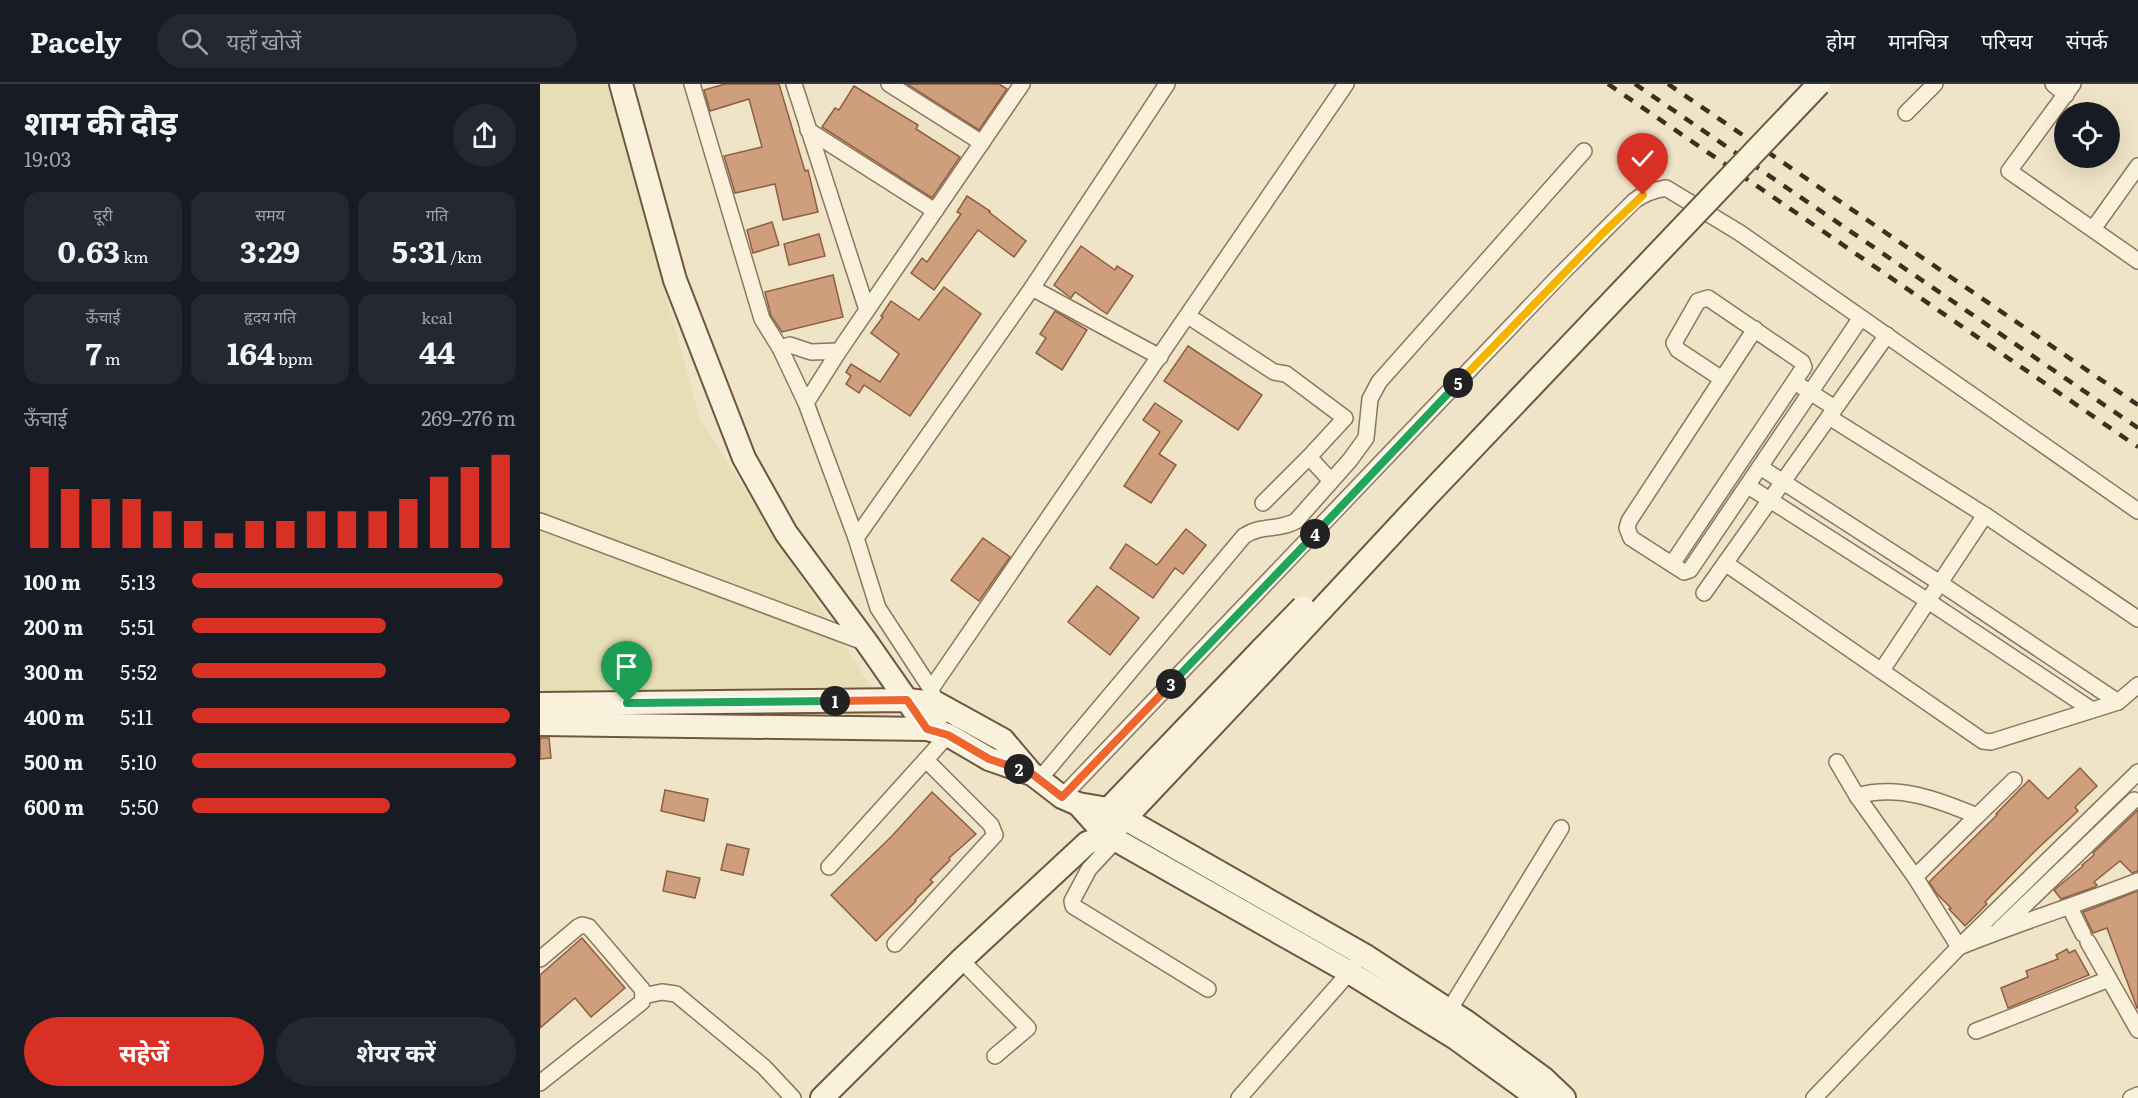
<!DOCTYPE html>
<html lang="hi">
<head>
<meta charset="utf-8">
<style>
  :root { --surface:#171b24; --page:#242831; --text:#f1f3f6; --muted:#9ea1a6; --line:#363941; --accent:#d93025 }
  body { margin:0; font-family:Literata,"Noto Sans Devanagari",serif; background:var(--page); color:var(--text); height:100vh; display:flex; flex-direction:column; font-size:22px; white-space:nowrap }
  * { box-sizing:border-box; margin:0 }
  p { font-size:20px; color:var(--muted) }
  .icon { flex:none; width:33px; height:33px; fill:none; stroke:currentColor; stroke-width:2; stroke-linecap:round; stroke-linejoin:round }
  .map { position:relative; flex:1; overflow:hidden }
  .drawer { display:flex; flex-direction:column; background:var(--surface); width:540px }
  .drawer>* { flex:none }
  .buttons { position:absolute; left:1514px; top:18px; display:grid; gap:12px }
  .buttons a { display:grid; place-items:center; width:66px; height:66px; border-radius:50%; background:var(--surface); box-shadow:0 6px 24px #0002; font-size:30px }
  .pin { position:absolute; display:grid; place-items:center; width:51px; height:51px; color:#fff; margin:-62px -26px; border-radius:50% 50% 50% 0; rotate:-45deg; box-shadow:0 0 6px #0007 }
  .pin .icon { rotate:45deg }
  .km { position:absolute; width:30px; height:30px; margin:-15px; border-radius:50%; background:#222; color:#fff; font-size:16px; line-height:30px; text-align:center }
  .round { display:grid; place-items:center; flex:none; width:63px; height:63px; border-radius:32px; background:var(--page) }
  .overview { display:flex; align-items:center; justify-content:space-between; height:102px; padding:0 24px }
  h1 { font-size:33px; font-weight:700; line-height:45px }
  .stats { display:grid; grid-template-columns:repeat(3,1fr); gap:9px; height:102px; padding:6px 24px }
  .stats div { display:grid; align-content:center; border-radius:15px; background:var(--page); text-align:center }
  .stats b { font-size:30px; font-weight:700 }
  .stats small { font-size:16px; font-weight:400 }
  .stats p { font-size:16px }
  .chart { height:168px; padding:12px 24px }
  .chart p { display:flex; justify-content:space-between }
  .chart svg { width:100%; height:108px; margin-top:6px; stroke:var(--accent); stroke-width:6 }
  .action { display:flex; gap:12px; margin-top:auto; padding:12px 24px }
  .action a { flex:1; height:69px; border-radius:36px; background:var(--accent); color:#fff; font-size:24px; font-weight:700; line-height:69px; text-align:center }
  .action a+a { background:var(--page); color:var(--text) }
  ul { padding:0 24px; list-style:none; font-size:20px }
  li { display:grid; grid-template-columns:96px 72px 1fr; align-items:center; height:45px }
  li i { height:15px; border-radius:8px; background:var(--accent) }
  header { display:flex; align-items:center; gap:36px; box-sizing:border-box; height:84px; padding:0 30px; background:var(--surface); border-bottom:2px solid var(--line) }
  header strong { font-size:28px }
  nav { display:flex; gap:33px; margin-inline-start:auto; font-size:21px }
  .search { width:420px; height:54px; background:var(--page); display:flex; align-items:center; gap:15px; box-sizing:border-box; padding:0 21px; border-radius:33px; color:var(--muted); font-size:22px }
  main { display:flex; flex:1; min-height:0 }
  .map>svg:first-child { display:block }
</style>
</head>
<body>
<header>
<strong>Pacely</strong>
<div class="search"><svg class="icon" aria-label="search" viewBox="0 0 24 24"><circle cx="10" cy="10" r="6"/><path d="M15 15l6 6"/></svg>यहाँ खोजें</div>
<nav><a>होम</a><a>मानचित्र</a><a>परिचय</a><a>संपर्क</a></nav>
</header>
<main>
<section class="drawer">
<div class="overview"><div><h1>शाम की दौड़</h1><p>19:03</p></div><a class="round"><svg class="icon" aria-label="share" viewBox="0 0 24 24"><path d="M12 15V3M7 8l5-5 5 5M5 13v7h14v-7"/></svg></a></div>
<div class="stats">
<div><p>दूरी</p><b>0.63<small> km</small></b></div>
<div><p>समय</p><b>3:29</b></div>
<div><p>गति</p><b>5:31<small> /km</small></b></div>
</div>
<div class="stats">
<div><p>ऊँचाई</p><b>7<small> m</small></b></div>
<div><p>हृदय गति</p><b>164<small> bpm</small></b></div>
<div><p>kcal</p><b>44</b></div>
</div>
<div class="chart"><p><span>ऊँचाई</span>269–276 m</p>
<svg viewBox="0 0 160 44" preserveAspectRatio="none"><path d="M5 44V11M15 44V20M25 44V24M35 44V24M45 44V29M55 44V33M65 44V38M75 44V33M85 44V33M95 44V29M105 44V29M115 44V29M125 44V24M135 44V15M145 44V11M155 44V6"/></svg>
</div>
<ul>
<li><b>100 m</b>5:13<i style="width:96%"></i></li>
<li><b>200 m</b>5:51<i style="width:60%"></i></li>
<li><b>300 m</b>5:52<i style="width:60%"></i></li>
<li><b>400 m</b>5:11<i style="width:98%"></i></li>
<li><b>500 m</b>5:10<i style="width:100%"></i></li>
<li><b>600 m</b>5:50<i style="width:61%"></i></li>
</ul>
<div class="action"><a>सहेजें</a><a>शेयर करें</a></div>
</section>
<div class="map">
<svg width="1598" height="1014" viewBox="0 0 1598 1014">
  <rect width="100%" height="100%" fill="#f0e4c8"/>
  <polygon fill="#e6deb5" points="0,0 67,0 160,335 350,633 9,631 0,629"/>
  <g fill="#cf9f7d" stroke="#8d5f41" stroke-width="1.5">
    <polygon points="185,0 239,0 265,87 268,86 278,128 243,136 235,100 195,109 184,72 222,63 209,15 170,27 164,6"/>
    <polygon points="367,0 459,0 467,5 439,46"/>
    <polygon points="314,2 378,41 376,45 420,73 392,114 282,43 295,24 299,26"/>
    <polygon points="427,112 450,127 449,128 486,157 474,173 438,146 394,206 371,189 382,174 387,178 411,144 421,130 417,128"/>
    <polygon points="232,138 239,161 213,169 207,146"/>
    <polygon points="279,150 285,172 249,181 244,160"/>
    <polygon points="541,162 575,186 577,182 593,192 567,230 535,208 531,214 514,201"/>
    <polygon points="293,191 303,233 242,248 231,232 225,208"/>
    <polygon points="404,203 441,230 370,332 324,301 319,309 306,300 311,292 306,288 311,280 340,298 359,270 331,249 343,233 341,232 351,217 379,236"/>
    <polygon points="515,227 547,246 522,286 496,269 506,254 500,250"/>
    <polygon points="648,262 722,311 698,346 624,297"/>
    <polygon points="615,319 642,337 619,370 636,381 611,419 584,402 620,348 603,336"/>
    <polygon points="646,445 666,461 643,490 635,484 613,514 570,484 586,460 617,481"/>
    <polygon points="443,454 470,473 439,517 411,496"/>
    <polygon points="557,502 599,534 570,571 528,538"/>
    <polygon points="0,654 9,654 11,674 0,675"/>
    <polygon points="1540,684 1557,702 1535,723 1538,727 1495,767 1445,818 1447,820 1425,842 1409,825 1411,824 1397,810 1389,798 1457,731 1456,730 1489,696 1508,715"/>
    <polygon points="125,706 168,715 164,737 121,727"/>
    <polygon points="392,708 436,750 409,774 410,776 390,796 393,798 375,816 376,817 336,857 291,811 351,753"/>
    <polygon points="1598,726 1598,787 1592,789 1580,777 1554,798 1557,801 1555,803 1521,815 1514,806 1543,782 1542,781 1554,771 1553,769"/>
    <polygon points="187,760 209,765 203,791 181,786"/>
    <polygon points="127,787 160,794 155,814 123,807"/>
    <polygon points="1598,807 1598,924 1597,924 1567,844 1553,849 1543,828"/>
    <polygon points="42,854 85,904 51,933 35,914 0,944 0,891"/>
    <polygon points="1527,865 1529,869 1535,866 1549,891 1468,924 1461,904 1488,893 1486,887 1518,875 1516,871"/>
  </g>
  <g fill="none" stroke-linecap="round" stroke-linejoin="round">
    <g stroke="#8d765c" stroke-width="18">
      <g id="street">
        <polyline points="152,0 222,235 240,264 266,319 316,454 338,524 391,605"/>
        <polyline points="254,0 327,226"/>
        <polyline points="349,0 442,59"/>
        <polyline points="1513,0 1526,11"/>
        <polyline points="1533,0 1469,87 1598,177"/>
        <polyline points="1366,29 1395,0"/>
        <polyline points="268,46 395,127"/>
        <polyline points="1553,145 1598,82"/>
        <polyline points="492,204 620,273"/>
        <polyline points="648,232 734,288 746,290 805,334 769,373 791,397"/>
        <polyline points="1215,245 1089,437 1087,444 1091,454 1144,488 1150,486 1320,235"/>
        <polyline points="240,264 250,261 271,268 299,267 266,319"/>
        <polyline points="299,267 482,0"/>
        <polyline points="1262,303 1295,324"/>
        <polyline points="1289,333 1445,431 1598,535"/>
        <polyline points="1220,383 1400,499 1578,618"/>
        <polyline points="1208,402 1388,517 1552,626"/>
        <polyline points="723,419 769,373"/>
        <polyline points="0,437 326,559"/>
        <polyline points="316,454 492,204 627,0"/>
        <polyline points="1185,479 1443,657 1451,658 1578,618 1598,601"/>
        <polyline points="1132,480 1264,283 1262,278 1168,214 1158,217 1134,259 1138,266 1182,295"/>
        <polyline points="1164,509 1347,251"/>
        <polyline points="1342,586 1445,431"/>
        <polyline points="400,648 396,619 391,605 806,0"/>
        <path d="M 1297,678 L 1317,712 C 1359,700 1399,716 1437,732 L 1474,696"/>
        <path d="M 498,697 L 704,452 C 722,440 739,447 756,437 L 810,376 L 826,354 L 830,315 L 839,298 L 1044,67"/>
        <polyline points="1317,712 1375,793 1437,732"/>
        <path d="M 522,713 L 1020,191 L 1094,117 C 1104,109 1114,106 1126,104 L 1200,149 L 1598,427"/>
        <polyline points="576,756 549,785 532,817 533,822 668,905"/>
        <polyline points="289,783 408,651"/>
        <path d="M 1375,793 L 1419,863 C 1478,839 1539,820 1598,797"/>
        <polyline points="1530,824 1543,850"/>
        <polyline points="1460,845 1594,716"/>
        <polyline points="1548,858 1598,946"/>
        <polyline points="355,860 455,751 451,741 386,676"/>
        <polyline points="0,875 38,843 42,841 49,843 102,905 103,912 122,908 136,910 224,983 253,1014"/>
        <polyline points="421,876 488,944 455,972"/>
        <polyline points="905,933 1021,744"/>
        <polyline points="1436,947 1569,895"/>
        <polyline points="0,999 102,918 103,912"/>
        <polyline points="699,1014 814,883"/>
        <polyline points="1274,1014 1419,863 1598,688"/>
        <polyline points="1591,1014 1598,1011"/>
      </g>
    </g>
    <g stroke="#6f573f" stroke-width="26">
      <g id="secondary">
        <polyline points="81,0 135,196 204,374 246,449 327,559 387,645"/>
        <polyline points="0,620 367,616 396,619 463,656 491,689 522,713 538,720 568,725 824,871 928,939 1003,994 1024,1014"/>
        <polyline points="0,640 387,645 408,651 449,675 489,689"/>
        <polyline points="538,720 555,739 576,756 809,888 917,955 998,1014"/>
        <polyline points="559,735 722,565"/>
        <polyline points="282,1014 421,876 547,759 569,751 739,571"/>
      </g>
    </g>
    <use href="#street" stroke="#faf1dc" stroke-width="15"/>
    <use href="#secondary" stroke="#faf1dc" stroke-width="22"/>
    <g stroke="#3d2e20" stroke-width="4.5" stroke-dasharray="10 10" stroke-linecap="butt">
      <polyline points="1068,0 1598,363"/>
      <polyline points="1095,0 1598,344"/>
      <polyline points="1128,0 1598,321"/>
    </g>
    <g stroke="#6f573f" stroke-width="26" stroke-linecap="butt">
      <g id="secondary-bridge">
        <polyline points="722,565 763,523"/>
        <polyline points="739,571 887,412 1279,0"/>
      </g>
    </g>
    <use href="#secondary-bridge" stroke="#faf1dc" stroke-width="22"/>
  </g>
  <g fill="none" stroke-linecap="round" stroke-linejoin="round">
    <g stroke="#fff" stroke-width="12">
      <polyline id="split-1" points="87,619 295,617"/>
    </g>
    <g stroke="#fff" stroke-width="12">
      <polyline id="split-2" points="295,617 367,616 387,645 408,651 449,675 479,685"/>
    </g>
    <g stroke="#fff" stroke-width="12">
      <polyline id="split-3" points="479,685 491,689 522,713 631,600"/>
    </g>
    <g stroke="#fff" stroke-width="12">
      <polyline id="split-4" points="631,600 775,450"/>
    </g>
    <g stroke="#fff" stroke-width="12">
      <polyline id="split-5" points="775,450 918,299"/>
    </g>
    <g stroke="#fff" stroke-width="12">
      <polyline id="split-6" points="918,299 1063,149"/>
    </g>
    <g stroke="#fff" stroke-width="12">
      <polyline id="split-7" points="1063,149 1103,111"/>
    </g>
    <use href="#split-1" stroke="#22a559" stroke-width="8"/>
    <use href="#split-2" stroke="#f0652b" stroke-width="8"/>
    <use href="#split-3" stroke="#f0652b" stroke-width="8"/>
    <use href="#split-4" stroke="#22a559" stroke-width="8"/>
    <use href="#split-5" stroke="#22a559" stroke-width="8"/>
    <use href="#split-6" stroke="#f5b400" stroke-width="8"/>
    <use href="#split-7" stroke="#f5b400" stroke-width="8"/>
  </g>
</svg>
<div class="buttons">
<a><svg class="icon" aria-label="locate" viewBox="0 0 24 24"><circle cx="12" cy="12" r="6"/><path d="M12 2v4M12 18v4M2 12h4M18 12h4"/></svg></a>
</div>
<div class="pin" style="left:87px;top:619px;background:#1e9e55"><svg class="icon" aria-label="arrive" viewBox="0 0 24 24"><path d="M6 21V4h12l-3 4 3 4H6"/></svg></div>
<div class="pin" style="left:1103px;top:111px;background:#d93025"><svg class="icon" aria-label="check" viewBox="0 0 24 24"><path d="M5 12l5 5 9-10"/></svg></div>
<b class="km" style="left:295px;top:617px">1</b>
<b class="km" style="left:479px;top:685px">2</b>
<b class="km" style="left:631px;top:600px">3</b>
<b class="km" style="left:775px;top:450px">4</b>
<b class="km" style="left:918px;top:299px">5</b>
</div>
</main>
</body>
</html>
